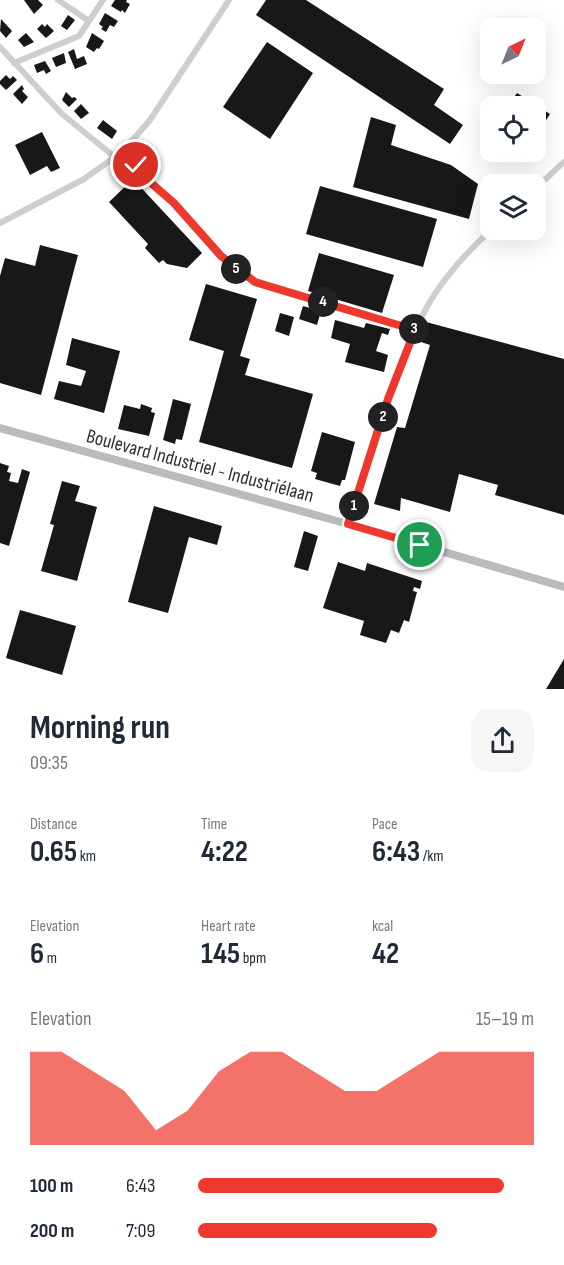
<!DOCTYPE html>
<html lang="en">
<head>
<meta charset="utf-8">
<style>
  :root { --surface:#fff; --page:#f6f6f7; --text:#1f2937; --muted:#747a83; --accent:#ef382d }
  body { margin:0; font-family:"Sofia Sans Condensed",sans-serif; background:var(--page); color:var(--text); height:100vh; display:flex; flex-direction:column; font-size:22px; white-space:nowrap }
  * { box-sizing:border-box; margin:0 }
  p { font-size:20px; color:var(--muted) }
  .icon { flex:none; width:33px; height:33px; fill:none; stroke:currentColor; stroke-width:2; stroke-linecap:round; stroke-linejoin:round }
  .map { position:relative; height:689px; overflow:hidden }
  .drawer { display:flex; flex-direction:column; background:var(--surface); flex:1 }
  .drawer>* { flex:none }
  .needle { width:39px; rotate:43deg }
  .buttons { position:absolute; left:480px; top:18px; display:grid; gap:12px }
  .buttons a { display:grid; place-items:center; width:66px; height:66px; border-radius:12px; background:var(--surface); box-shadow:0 6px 24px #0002; font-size:30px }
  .pin { position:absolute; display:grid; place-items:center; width:51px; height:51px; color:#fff; margin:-26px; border:3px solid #fff; border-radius:50%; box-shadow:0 2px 6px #0007 }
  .km { position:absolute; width:30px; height:30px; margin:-15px; border-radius:50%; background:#222; color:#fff; font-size:16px; line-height:30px; text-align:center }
  .round { display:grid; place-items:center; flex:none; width:63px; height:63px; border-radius:18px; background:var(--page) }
  .summary { display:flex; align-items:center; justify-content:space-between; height:102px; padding:0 30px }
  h1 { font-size:33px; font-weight:700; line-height:45px }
  .metrics { display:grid; grid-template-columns:repeat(3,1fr); gap:9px; height:102px; padding:6px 30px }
  .metrics div { display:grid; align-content:center }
  .metrics b { font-size:30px; font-weight:700 }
  .metrics small { font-size:16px; font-weight:400 }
  .metrics p { font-size:16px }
  .chart { height:168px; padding:12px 30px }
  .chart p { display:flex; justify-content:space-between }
  .chart svg { width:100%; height:108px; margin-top:6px; fill:var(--accent); opacity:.7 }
  ul { padding:0 30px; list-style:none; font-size:20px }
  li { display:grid; grid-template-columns:96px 72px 1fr; align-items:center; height:45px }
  li i { height:15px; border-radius:8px; background:var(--accent) }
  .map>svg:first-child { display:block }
</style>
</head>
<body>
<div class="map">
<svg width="564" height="689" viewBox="0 0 564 689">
  <rect width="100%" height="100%" fill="#fff"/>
  <g fill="#181818">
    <polygon points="24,0 38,0 43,5 34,14"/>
    <polygon points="115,0 127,0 126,2 130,4 125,13 122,10 121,12 111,6"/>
    <polygon points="266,0 306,0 444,89 434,105 463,125 450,144 256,15"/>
    <polygon points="105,13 118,21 114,27 110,25 106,32 101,29 103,27 99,24"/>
    <polygon points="68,15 75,20 67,30 61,26"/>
    <polygon points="1,19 12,31 6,38 0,31"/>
    <polygon points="42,24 45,27 47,24 54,31 46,38 37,29"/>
    <polygon points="26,33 34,42 24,47 18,40"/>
    <polygon points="92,33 104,41 99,49 97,48 94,52 86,47"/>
    <polygon points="267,42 313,73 270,139 223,107"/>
    <polygon points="74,49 77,59 84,56 87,64 75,69 68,52"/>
    <polygon points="64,53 66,63 56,67 52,58"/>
    <polygon points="45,61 51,71 46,74 44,70 37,73 34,65"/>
    <polygon points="6,75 10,79 13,76 17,80 6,90 0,84 0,81"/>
    <polygon points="22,85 24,89 22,91 28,97 22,104 13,94"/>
    <polygon points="66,92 72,98 74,97 77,99 69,107 62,100"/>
    <polygon points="517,93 550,114 540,130 536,127 536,106 508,106"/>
    <polygon points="81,104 89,113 81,119 74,111"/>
    <polygon points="371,117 396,125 391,145 451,165 478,184 469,219 353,187"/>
    <polygon points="103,120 117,131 112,139 97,128"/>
    <polygon points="42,132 60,168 51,172 47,166 30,175 15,145"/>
    <polygon points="133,179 202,253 187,268 167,264 163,260 159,263 145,248 148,244 109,202"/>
    <polygon points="320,186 437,219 423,267 306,234"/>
    <polygon points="40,245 78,255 41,395 0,383 0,276 5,258 35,266"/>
    <polygon points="319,253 394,275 382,313 308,291"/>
    <polygon points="206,284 257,299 240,356 250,359 245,375 313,394 292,468 199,442 224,351 189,340"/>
    <polygon points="303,306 321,311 317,325 299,319"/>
    <polygon points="280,313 294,317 289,336 275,331"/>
    <polygon points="335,320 364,328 366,323 390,329 388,335 382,333 376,351 388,355 384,372 345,362 350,344 331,338"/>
    <polygon points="426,322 564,359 564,515 495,495 498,485 459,474 450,512 401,498 400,511 374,504 397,427 405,428 430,345 421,342"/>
    <polygon points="72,338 120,351 104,413 54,399 59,381 81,386 86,371 66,365"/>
    <polygon points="173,399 191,404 182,440 176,439 175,444 163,440"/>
    <polygon points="141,404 152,408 151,412 155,413 149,436 118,429 124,405 140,409"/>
    <polygon points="322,432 355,442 345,480 342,480 340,486 315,479 317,473 311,471"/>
    <polygon points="0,463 9,466 7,472 11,473 9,481 18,483 22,469 30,472 9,546 0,543"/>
    <polygon points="62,481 80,486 75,501 97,507 77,581 41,571 54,525 50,524"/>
    <polygon points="154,506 222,526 217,545 189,537 168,613 128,602"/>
    <polygon points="304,531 318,536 308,571 294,567"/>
    <polygon points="338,562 365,571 367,563 422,581 420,589 414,587 413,591 417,592 409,622 404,620 399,633 391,630 386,643 360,635 364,621 323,608"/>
    <polygon points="20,610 76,626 62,675 6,658"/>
    <polygon points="564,659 564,689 546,689"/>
  </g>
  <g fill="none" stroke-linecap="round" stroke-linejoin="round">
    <g stroke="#cecece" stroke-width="6">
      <polyline points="58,0 89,21"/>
      <polyline points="0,47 62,114 116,158"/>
      <polyline points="14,63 79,36 103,0"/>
      <polyline points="122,152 151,183 174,203 221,256 255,282 415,330"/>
      <polyline points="536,188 564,162"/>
      <polyline points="0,223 84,179 122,152 150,120 229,0"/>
      <path d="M 348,524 C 372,451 392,366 431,300 C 447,274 469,250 491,230"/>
    </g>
    <polyline stroke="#bbb" stroke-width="8" points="0,428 348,524 564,587"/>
  </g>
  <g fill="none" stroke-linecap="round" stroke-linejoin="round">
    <g stroke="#fff" stroke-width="12">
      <polyline id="route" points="136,165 151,183 174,203 221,256 255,282 415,330 388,399 348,524 420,545"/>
    </g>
    <use href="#route" stroke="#ef382d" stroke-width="8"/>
  </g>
  <g text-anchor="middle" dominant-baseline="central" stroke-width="6" stroke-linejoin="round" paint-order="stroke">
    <g font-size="20" fill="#313131" stroke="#fff">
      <text transform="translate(200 466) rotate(15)">Boulevard Industriel - Industriélaan</text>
    </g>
  </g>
</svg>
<div class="buttons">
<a><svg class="needle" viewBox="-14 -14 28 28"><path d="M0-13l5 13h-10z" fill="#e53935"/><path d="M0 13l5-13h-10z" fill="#747a83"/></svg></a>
<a><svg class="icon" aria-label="locate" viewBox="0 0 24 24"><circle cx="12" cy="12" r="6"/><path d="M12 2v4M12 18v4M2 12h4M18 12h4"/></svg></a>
<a><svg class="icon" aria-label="layers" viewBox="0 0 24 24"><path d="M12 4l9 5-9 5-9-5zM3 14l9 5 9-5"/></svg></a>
</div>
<div class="pin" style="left:420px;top:545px;background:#1e9e55"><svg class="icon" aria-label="arrive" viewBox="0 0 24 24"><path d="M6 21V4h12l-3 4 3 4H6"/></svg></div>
<div class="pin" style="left:136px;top:165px;background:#d93025"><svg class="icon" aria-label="check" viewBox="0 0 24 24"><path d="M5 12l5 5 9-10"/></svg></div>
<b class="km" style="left:354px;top:506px">1</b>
<b class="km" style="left:383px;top:417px">2</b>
<b class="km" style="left:414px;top:329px">3</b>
<b class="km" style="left:323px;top:302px">4</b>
<b class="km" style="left:236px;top:269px">5</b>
</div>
<section class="drawer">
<div class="summary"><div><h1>Morning run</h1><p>09:35</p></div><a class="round"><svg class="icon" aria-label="share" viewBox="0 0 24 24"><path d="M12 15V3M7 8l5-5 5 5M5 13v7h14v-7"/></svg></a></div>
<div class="metrics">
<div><p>Distance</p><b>0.65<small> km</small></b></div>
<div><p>Time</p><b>4:22</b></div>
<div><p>Pace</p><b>6:43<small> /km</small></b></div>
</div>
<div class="metrics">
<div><p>Elevation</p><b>6<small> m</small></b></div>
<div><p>Heart rate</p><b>145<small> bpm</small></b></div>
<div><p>kcal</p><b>42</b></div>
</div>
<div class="chart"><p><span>Elevation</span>15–19 m</p>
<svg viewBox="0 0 160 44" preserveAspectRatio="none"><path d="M0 44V6L10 6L20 14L30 22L40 38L50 30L60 14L70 6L80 6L90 14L100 22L110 22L120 14L130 6L140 6L150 6L160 6V44z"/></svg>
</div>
<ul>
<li><b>100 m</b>6:43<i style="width:91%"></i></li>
<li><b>200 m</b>7:09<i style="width:71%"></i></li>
</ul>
</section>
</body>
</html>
